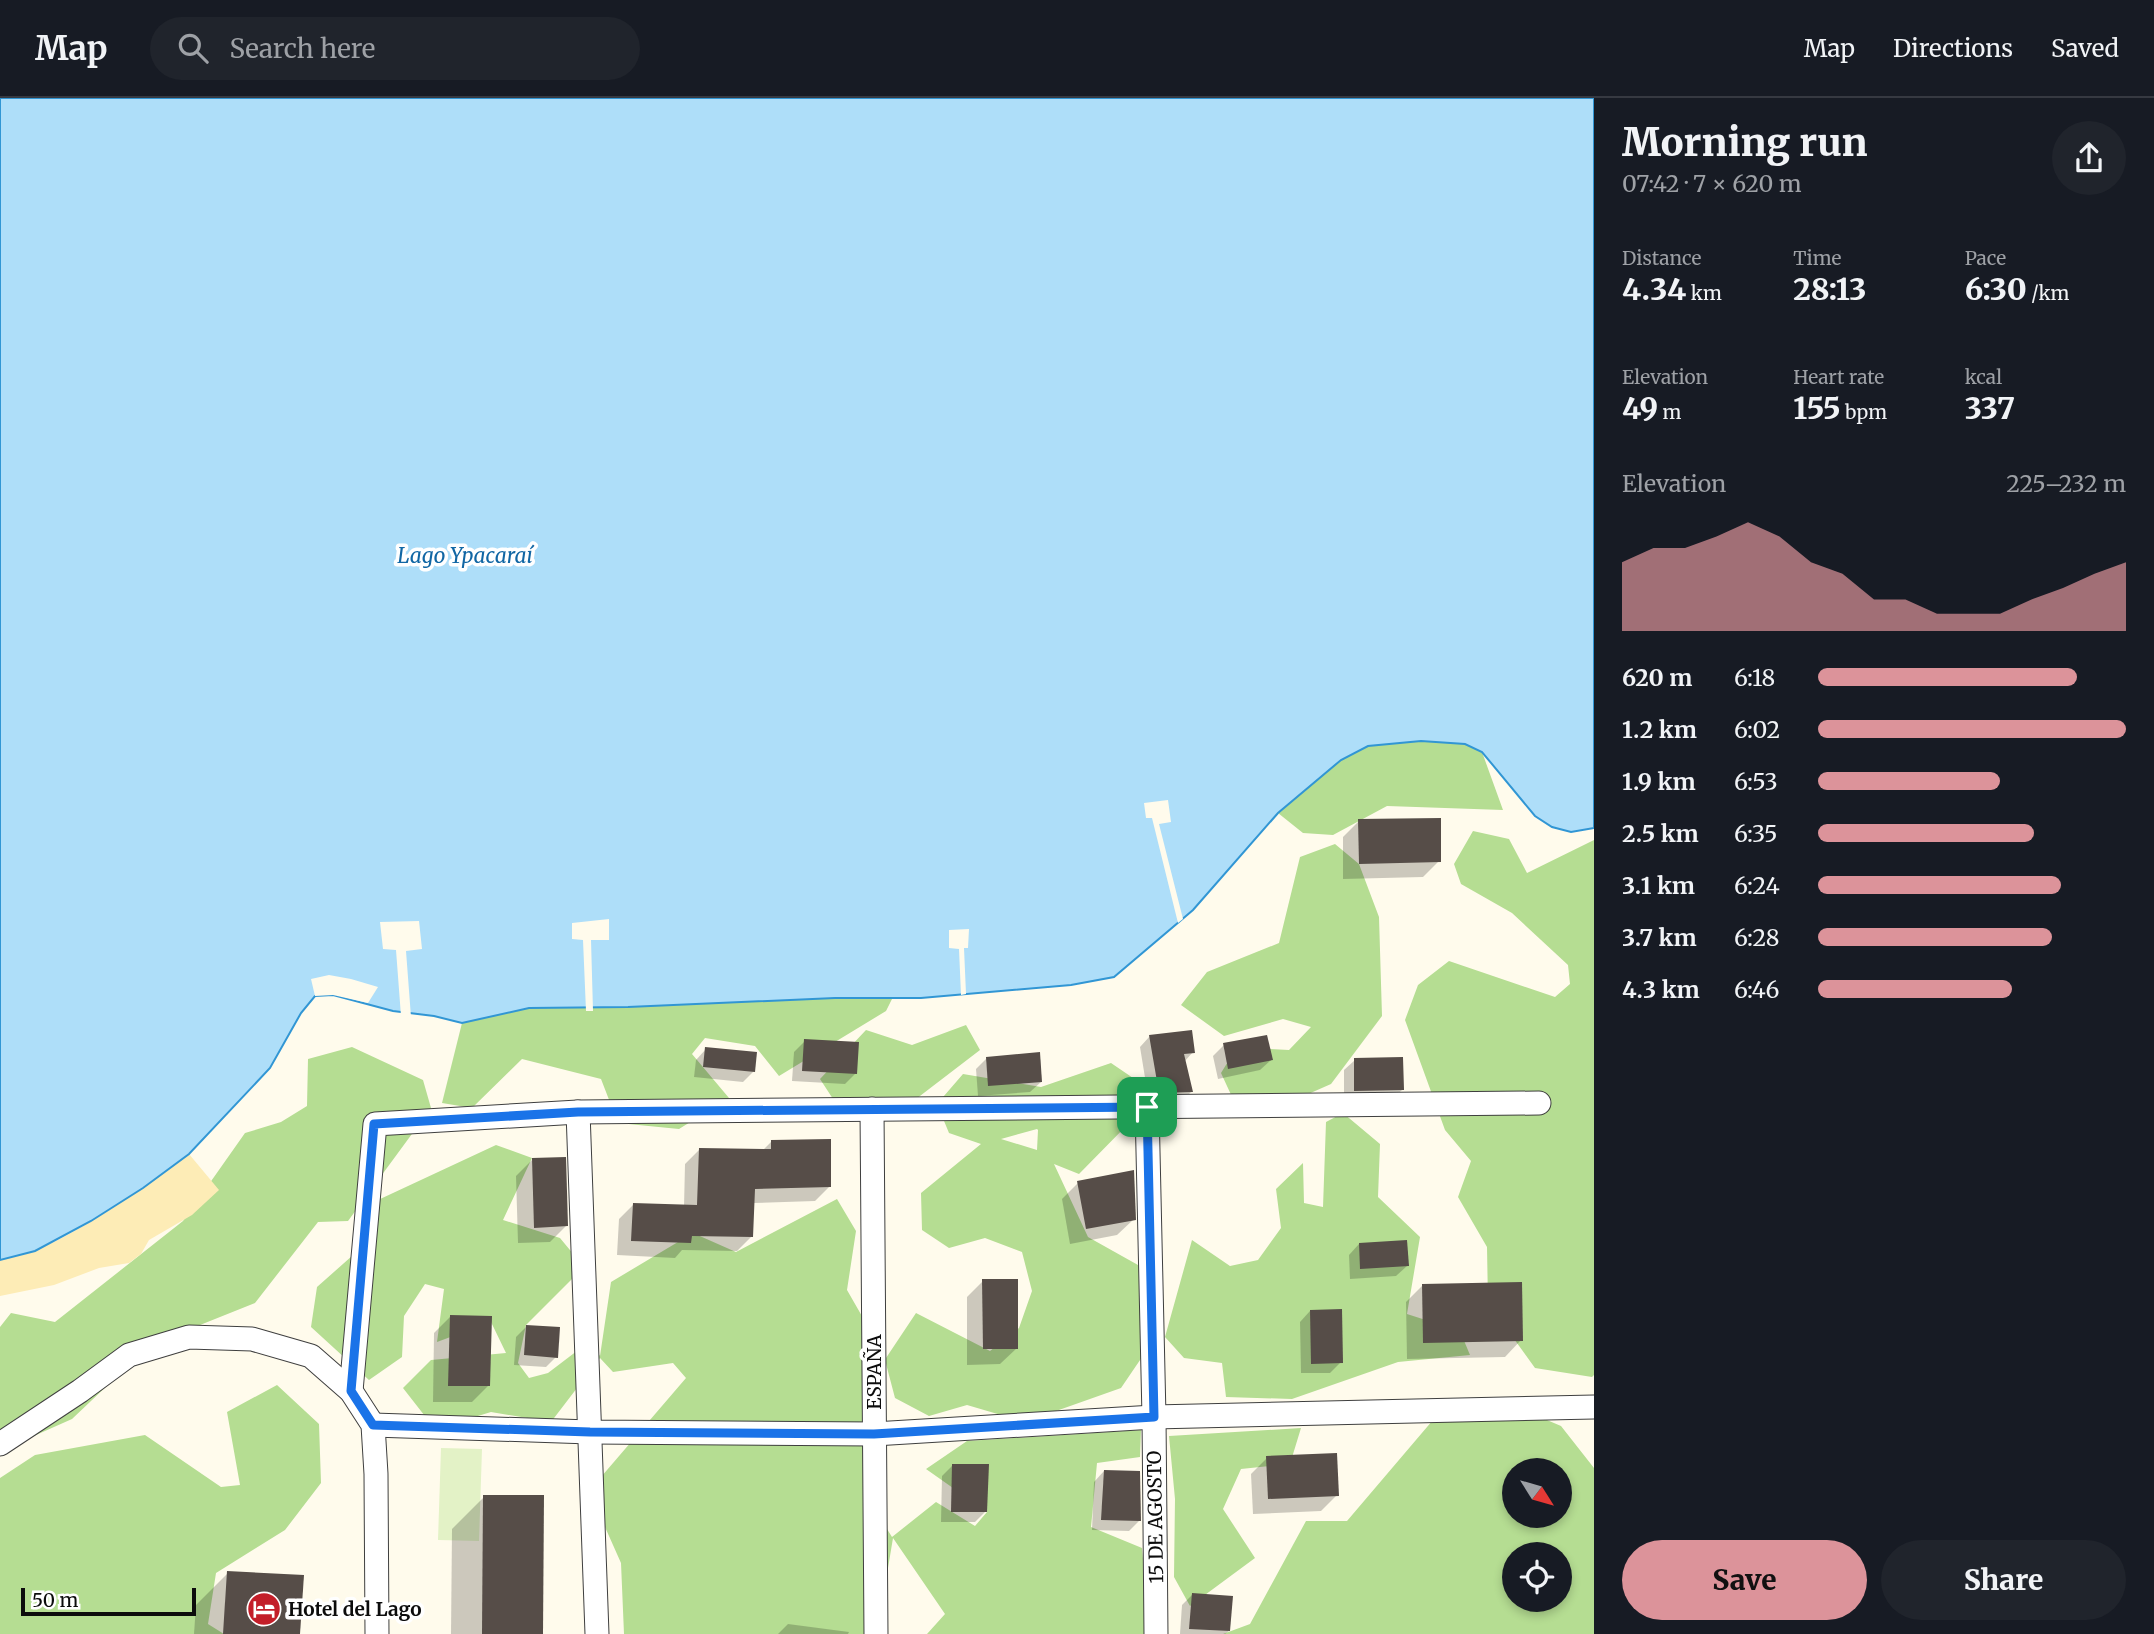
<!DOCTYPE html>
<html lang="en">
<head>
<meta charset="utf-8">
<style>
  :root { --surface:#171b24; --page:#20242c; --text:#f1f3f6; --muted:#9ea1a6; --line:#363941; --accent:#dc939a }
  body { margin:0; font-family:Merriweather,serif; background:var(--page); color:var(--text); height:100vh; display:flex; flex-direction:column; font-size:26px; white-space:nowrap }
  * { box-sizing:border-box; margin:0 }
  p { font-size:23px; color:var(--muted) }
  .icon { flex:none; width:38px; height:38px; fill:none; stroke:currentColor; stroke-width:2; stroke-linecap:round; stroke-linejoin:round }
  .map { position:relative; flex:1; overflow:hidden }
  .sheet { display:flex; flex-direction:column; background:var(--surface); width:560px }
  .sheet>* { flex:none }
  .needle { width:46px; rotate:127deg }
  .tools { position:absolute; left:1502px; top:1360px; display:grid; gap:14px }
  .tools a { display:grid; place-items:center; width:70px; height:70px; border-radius:50%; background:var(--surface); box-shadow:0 4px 10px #0003; font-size:35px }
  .scale { position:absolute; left:21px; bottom:18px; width:175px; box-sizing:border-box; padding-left:7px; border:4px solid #0c0c0c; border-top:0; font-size:19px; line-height:24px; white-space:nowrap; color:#0c0c0c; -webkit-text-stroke:5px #fff; paint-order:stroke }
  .pin { position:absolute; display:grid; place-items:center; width:60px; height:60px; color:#fff; margin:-30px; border-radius:14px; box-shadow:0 4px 10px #0006 }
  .round { display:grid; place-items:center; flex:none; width:74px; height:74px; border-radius:37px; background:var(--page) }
  .summary { display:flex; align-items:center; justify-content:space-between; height:119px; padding:0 28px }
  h1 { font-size:38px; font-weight:800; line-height:52px }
  .figures { display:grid; grid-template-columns:repeat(3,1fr); gap:10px; height:119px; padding:7px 28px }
  .figures div { display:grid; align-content:center }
  .figures b { font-size:30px; font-weight:800 }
  .figures small { font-size:19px; font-weight:400 }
  .figures p { font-size:19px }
  .chart { height:196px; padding:14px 28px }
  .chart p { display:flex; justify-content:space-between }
  .chart svg { width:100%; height:126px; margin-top:7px; fill:var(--accent); opacity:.7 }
  .primary-button { display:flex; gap:14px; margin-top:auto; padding:14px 28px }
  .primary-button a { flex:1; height:80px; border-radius:42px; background:var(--accent); color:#111; font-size:28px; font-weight:800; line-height:80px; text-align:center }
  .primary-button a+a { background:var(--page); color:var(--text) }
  ul { padding:0 28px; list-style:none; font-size:23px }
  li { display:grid; grid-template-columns:112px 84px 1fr; align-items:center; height:52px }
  li i { height:18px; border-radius:9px; background:var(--accent) }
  header { display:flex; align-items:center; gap:42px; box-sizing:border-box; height:98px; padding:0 35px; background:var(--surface); border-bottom:2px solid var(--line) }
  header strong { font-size:33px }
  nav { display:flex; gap:38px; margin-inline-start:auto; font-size:24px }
  .search { width:490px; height:63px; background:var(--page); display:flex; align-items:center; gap:18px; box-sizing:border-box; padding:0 24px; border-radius:38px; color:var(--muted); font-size:26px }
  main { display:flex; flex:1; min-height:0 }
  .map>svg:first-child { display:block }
</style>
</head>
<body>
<header>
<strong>Map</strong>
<div class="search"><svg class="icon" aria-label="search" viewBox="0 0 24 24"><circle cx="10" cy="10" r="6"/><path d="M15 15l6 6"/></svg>Search here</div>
<nav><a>Map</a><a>Directions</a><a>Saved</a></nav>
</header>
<main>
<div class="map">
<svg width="1594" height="1536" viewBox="0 0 1594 1536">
  <rect width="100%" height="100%" fill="#fffbec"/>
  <g fill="#b5dd92" fill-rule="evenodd">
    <polygon points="1421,643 1465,646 1482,654 1503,712 1387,708 1333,737 1303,735 1278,715 1341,662 1368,648"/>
    <polygon points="1473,733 1509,741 1527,775 1594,742 1594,1277 1592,1279 1535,1270 1488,1205 1487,1149 1458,1099 1471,1063 1445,1032 1405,922 1418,887 1449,863 1555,899 1570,886 1568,867 1512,815 1461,786 1454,766"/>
    <polygon points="1335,746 1359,766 1379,819 1382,918 1331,986 1281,1008 1233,1001 1221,975 1237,949 1289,952 1311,929 1283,921 1224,938 1181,907 1207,874 1279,845 1300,759"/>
    <polygon points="835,900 892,901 886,913 779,978 755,948 705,940 692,956 729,1000 679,1031 618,1025 601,981 522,961 472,1010 442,1005 462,925 529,910 628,909"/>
    <polygon points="966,927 980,952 916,1001 835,1004 820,981 866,932 912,947"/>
    <polygon points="352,949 423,982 431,1010 348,1123 318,1124 255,1205 150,1247 72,1321 0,1353 0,1229 11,1215 55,1224 183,1123 245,1035 281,1024 307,1008 308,961"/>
    <path d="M 1111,965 L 1136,982 L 1135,1019 L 1079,1076 L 1054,1066 L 1088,1139 L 1138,1167 L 1158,1200 L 1155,1240 L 1121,1290 L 1025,1324 L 967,1307 L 929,1318 L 895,1300 L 885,1262 L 868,1318 L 872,1407 L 892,1439 L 936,1404 L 975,1428 L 987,1414 L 926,1371 L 967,1343 L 1141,1332 L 1140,1359 L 1097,1365 L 1091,1429 L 1142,1450 L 1150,1536 L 927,1536 L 945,1516 L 893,1440 L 877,1536 L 624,1536 L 621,1465 L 589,1393 L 686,1280 L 673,1265 L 613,1274 L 600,1260 L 551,1324 L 491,1314 L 435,1331 L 403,1290 L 431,1262 L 506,1255 L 491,1224 L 437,1244 L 444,1191 L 425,1186 L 404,1218 L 402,1259 L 369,1282 L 311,1229 L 317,1189 L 361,1150 L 378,1102 L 496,1047 L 532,1060 L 503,1122 L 560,1140 L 584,1169 L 526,1227 L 518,1265 L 529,1280 L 548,1275 L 590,1243 L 600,1258 L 611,1184 L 693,1135 L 736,1154 L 837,1101 L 856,1133 L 847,1192 L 886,1260 L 916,1215 L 990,1253 L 1019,1230 L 1032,1193 L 1022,1154 L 985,1140 L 949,1150 L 922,1132 L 921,1095 L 981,1046 L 949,1035 L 937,1006 L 963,976 L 1041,989 ZM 1038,1032 L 1037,1052 L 1001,1041 L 1037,1031 Z"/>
    <polygon points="1343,1015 1380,1046 1378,1099 1420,1139 1407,1216 1460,1233 1470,1257 1398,1264 1292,1301 1226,1299 1222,1265 1184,1260 1165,1239 1192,1142 1230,1168 1258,1162 1281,1130 1276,1091 1303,1065 1304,1105 1323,1109 1326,1024"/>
    <polygon points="277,1287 319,1326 321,1385 285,1432 216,1475 208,1526 224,1536 0,1536 0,1380 35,1357 145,1337 221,1389 240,1387 227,1314"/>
    <path d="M 1450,1302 L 1507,1305 L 1561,1328 L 1594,1370 L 1594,1536 L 1223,1536 L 1250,1526 L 1306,1423 L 1347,1423 ZM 1514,1372 L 1559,1372 L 1559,1418 L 1514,1418 ZM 1514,1456 L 1559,1456 L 1559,1502 L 1514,1502 Z"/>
    <polygon points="1301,1330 1290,1366 1241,1371 1223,1411 1255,1460 1190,1508 1174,1479 1175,1401 1169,1338"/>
  </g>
  <path fill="#fdecb6" d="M 189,1056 L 219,1092 L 192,1117 L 149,1142 L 141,1156 L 129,1165 L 99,1170 L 54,1187 L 0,1198 L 0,1162 C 12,1159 26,1157 37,1152 C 91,1128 141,1091 189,1056 Z"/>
  <polygon fill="#e3f2c6" points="441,1350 482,1351 479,1443 438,1442"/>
  <polygon fill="#aedef9" stroke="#3196d4" stroke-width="2" points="0,0 1594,0 1594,730 1571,734 1552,729 1535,718 1482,654 1465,646 1421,643 1368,648 1341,662 1278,715 1193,812 1114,879 1071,887 921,900 835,900 628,909 529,910 462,925 434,918 393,913 333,897 315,898 301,915 270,970 189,1056 143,1090 91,1123 35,1153 0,1162"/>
  <g fill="#fffbec">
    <polygon points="1168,702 1171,724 1159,726 1183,821 1178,825 1152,720 1146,720 1144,705"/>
    <polygon points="609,821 609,842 591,842 593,913 586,913 583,842 572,841 572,825"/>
    <polygon points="419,823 422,851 406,853 411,919 401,918 396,852 383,851 380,824"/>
    <polygon points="969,831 968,850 964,850 966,896 961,897 959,851 949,850 949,832"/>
    <polygon points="329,877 351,881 378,889 368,905 333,897 315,898 311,881"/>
  </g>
  <g fill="#0003">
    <polygon points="1359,723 1439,763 1423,779 1343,781 1343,739"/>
    <polygon points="1150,938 1193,954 1184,964 1191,994 1181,1004 1149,1004 1140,949"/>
    <polygon points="805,943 856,975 845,986 792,983 794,954"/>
    <polygon points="1224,947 1271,962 1260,972 1218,981 1213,958"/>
    <polygon points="706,951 754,973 743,984 694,979 696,962"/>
    <polygon points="987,960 1041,984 1030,994 978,998 976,971"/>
    <polygon points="1355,962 1402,992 1391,1002 1344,1003 1344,972"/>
    <polygon points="771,1044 830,1088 815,1103 753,1105 752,1138 737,1153 682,1152 675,1160 617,1157 619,1121 634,1106 684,1109 685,1066 700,1051 762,1053"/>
    <polygon points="532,1062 566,1128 550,1144 518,1145 516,1078"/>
    <polygon points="1078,1085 1134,1121 1117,1137 1070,1146 1062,1101"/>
    <polygon points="1359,1146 1407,1168 1396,1178 1350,1181 1349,1157"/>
    <polygon points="983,1183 1017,1250 1000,1266 967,1267 967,1199"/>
    <polygon points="1422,1188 1521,1242 1505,1259 1407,1261 1406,1204"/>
    <polygon points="1310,1213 1341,1264 1330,1275 1301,1275 1300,1224"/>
    <polygon points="450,1219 488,1288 472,1304 433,1304 434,1235"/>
    <polygon points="527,1228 556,1259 546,1269 514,1267 516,1239"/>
    <polygon points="1267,1360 1337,1397 1321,1413 1253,1416 1251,1376"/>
    <polygon points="952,1368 986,1413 975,1424 941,1424 942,1378"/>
    <polygon points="1104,1373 1139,1423 1129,1433 1092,1432 1094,1384"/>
    <polygon points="484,1399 541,1536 451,1536 452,1431"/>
    <polygon points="228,1475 299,1536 194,1536 196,1507"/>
    <polygon points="1192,1497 1229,1533 1225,1536 1180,1536 1182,1507"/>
    <polygon points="788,1526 849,1534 848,1536 778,1536"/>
  </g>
  <g fill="#564d48">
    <polygon points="1441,720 1441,764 1359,766 1358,721"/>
    <polygon points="1192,932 1195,955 1184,956 1193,994 1159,995 1149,937"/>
    <polygon points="1267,937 1273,962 1228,971 1223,945"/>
    <polygon points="804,941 859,944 857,976 802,973"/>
    <polygon points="705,949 757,954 755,974 703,969"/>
    <polygon points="1040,954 1042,984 988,988 986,959"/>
    <polygon points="1403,959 1404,992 1354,993 1354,960"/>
    <polygon points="831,1041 831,1089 755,1091 753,1139 692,1138 691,1145 631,1143 633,1105 697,1107 699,1050 771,1051 771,1042"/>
    <polygon points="566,1059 568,1128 534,1130 532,1060"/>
    <polygon points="1134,1072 1136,1122 1086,1131 1077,1083"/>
    <polygon points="1407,1142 1409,1168 1360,1171 1359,1145"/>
    <polygon points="982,1181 1018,1181 1018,1251 983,1251"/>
    <polygon points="1522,1184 1523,1243 1423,1245 1422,1186"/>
    <polygon points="1342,1211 1343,1265 1311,1266 1310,1212"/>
    <polygon points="450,1217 492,1218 490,1288 448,1288"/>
    <polygon points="526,1227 560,1229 558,1260 524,1257"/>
    <polygon points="1337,1355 1339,1398 1268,1401 1266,1358"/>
    <polygon points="952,1366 989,1366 987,1414 951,1414"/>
    <polygon points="1104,1372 1140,1373 1141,1423 1101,1422"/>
    <polygon points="483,1397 544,1397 543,1536 482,1536"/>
    <polygon points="227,1473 304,1477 300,1536 223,1536"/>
    <polygon points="1192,1495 1233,1498 1230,1533 1189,1531"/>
  </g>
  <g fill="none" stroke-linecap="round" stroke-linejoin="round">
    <g stroke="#3f3f3f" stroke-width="25">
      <g id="minor">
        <polyline points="1147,1009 1154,1319 1156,1536"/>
        <polyline points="872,1011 876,1536"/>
        <polyline points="578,1014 597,1536"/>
        <polyline points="351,1293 375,1026 578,1014 1539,1005"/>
        <polyline points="373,1327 590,1334 874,1336 1154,1319 1594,1309"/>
        <polyline points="0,1346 80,1293 129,1257 189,1239 252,1241 311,1258 351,1293 373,1327 376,1376 377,1536"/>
      </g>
    </g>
    <use href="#minor" stroke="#fff" stroke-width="23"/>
  </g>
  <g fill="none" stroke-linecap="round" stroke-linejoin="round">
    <g stroke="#fff" stroke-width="14">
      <polygon id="route" points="1147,1009 1154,1319 874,1336 590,1334 373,1327 351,1293 374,1026 578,1014"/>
    </g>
    <use href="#route" stroke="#1a73e8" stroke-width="9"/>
  </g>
  <defs>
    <g id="hotel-disc" transform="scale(1.75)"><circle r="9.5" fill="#c31e29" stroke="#fff"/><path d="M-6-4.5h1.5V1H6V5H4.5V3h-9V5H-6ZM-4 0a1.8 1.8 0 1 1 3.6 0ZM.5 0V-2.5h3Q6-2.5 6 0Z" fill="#fff"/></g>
  </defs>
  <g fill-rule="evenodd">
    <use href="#hotel-disc" x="264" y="1511"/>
  </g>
  <g text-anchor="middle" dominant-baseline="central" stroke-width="7" stroke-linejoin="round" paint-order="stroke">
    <g font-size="19" fill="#0c0c0c" stroke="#fff">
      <text transform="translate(874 1274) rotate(-90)">ESPAÑA</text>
      <text transform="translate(1155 1419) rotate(-91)">15 DE AGOSTO</text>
    </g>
    <g font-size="19" font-weight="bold" fill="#0c0c0c" stroke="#fff" text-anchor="start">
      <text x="288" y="1511">Hotel del Lago</text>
    </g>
    <g font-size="21" font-style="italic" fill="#1066a4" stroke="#fff">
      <text x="465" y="457">Lago Ypacaraí</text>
    </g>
  </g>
</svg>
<div class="tools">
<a><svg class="needle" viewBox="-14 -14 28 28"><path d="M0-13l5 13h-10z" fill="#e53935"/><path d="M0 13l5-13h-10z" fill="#9ea1a6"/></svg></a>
<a><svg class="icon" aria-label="locate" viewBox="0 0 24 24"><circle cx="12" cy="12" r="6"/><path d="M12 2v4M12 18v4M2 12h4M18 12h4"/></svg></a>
</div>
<div class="scale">50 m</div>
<div class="pin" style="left:1147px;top:1009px;background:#1e9e55"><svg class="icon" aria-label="arrive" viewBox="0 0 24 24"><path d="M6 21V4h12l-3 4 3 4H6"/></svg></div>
</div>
<section class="sheet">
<div class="summary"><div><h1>Morning run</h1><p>07:42 · 7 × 620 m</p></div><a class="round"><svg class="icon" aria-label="share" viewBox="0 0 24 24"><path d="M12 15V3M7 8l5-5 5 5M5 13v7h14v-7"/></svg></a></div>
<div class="figures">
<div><p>Distance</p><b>4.34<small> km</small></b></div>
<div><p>Time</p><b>28:13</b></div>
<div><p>Pace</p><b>6:30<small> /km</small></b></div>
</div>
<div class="figures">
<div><p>Elevation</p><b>49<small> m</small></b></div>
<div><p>Heart rate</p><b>155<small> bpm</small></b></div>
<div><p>kcal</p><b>337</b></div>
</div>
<div class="chart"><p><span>Elevation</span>225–232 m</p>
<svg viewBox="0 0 160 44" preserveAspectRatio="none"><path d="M0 44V20L10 15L20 15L30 11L40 6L50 11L60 20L70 24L80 33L90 33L100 38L110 38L120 38L130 33L140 29L150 24L160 20V44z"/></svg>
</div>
<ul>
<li><b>620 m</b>6:18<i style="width:84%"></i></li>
<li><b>1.2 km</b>6:02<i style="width:100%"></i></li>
<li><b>1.9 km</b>6:53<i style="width:59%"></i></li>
<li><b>2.5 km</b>6:35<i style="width:70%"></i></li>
<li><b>3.1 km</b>6:24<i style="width:79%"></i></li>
<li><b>3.7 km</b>6:28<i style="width:76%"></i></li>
<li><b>4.3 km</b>6:46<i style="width:63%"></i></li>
</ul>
<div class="primary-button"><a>Save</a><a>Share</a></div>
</section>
</main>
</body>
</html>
